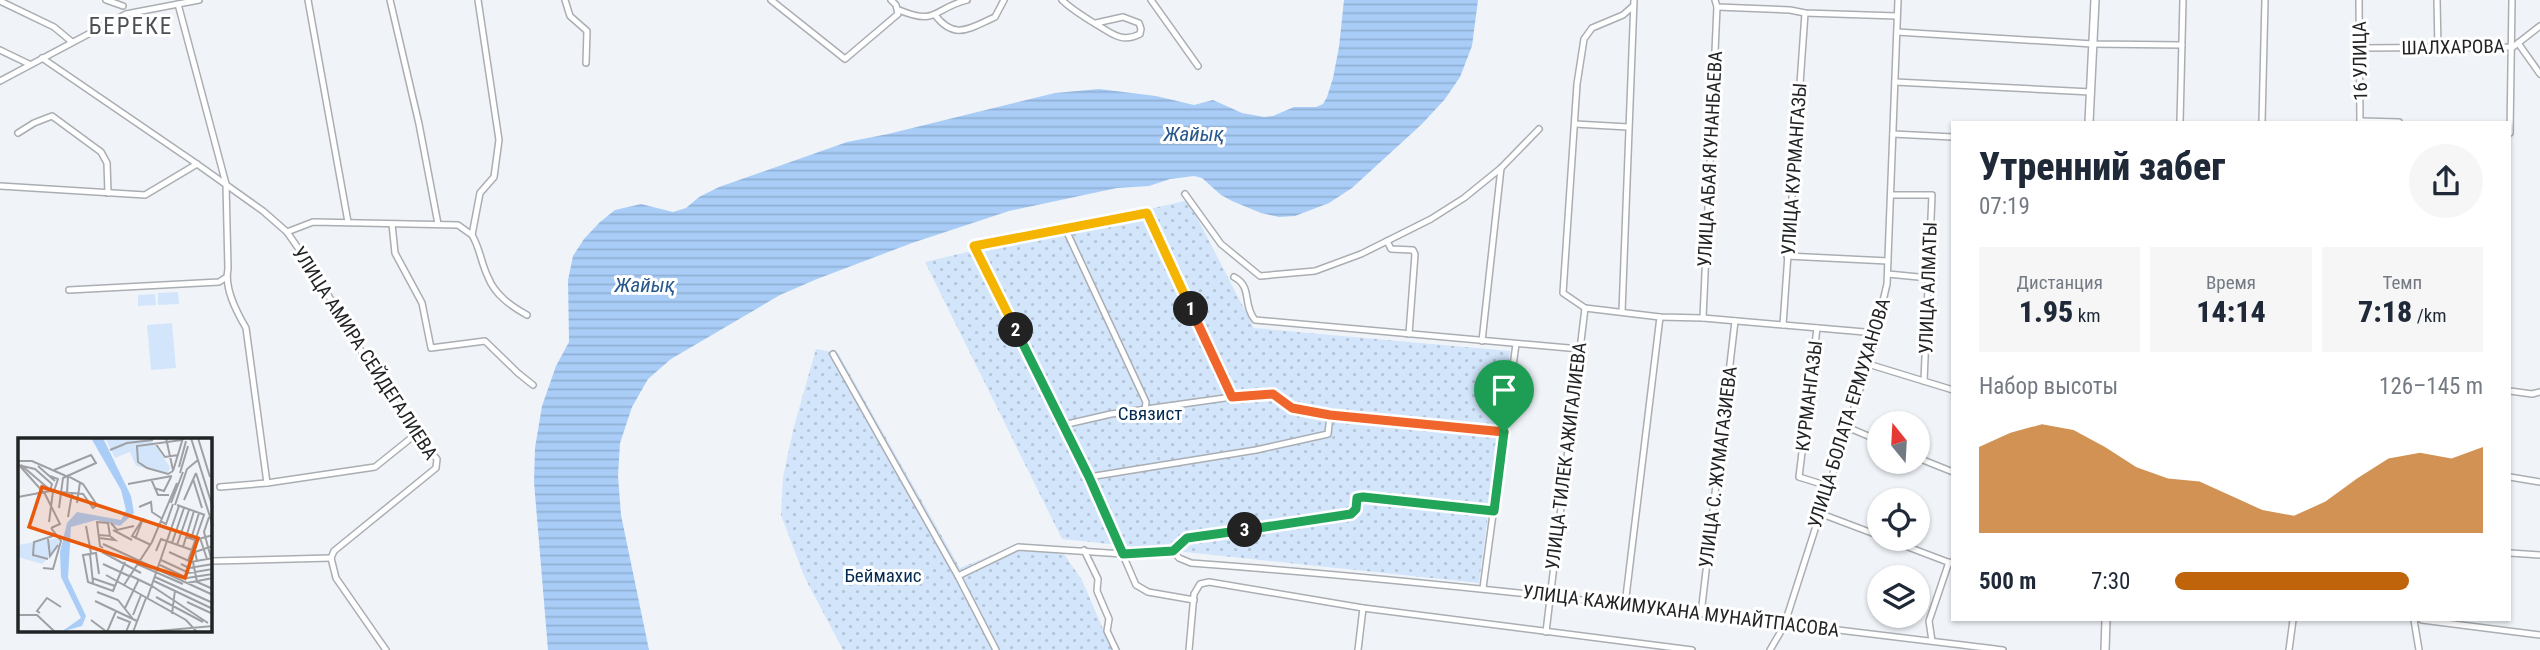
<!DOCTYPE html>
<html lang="ru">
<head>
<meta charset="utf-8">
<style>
  :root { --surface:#fff; --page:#f6f6f7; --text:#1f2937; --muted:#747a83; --accent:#bf640b }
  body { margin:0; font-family:"Roboto Condensed",sans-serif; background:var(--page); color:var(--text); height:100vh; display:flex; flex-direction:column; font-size:26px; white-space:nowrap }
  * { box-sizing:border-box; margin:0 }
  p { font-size:23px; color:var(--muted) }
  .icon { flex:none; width:38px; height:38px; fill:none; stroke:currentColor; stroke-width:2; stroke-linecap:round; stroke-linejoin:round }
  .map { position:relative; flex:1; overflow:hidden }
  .sheet { position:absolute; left:1951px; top:121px; width:560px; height:500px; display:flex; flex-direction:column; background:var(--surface); border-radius:0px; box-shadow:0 2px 5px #0004 }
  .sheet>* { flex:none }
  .needle { width:46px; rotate:342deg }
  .fabs { position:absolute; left:1867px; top:411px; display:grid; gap:14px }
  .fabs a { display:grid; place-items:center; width:63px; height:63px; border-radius:50%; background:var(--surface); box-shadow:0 2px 5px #0004; font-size:35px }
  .pin { position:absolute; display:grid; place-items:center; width:60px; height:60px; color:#fff; margin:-72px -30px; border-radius:50% 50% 50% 0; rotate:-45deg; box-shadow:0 0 7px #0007 }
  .pin .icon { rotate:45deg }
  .km { position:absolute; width:35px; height:35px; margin:-18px; border-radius:50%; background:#222; color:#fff; font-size:19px; line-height:35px; text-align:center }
  .round { display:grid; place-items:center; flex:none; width:74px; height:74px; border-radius:37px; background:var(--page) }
  .head { display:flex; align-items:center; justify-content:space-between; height:119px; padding:0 28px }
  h1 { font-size:38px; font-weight:800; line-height:52px }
  .figures { display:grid; grid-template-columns:repeat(3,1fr); gap:10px; height:119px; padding:7px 28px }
  .figures div { display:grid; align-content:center; border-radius:0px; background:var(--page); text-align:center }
  .figures b { font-size:30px; font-weight:800 }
  .figures small { font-size:19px; font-weight:400 }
  .figures p { font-size:19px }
  .chart { height:196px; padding:14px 28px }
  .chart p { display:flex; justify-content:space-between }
  .chart svg { width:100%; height:126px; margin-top:7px; fill:var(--accent); opacity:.7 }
  ul { padding:0 28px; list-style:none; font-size:23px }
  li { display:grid; grid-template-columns:112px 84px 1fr; align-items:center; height:52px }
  li i { height:18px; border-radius:9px; background:var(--accent) }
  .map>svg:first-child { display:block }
</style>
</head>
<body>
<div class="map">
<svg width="2540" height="650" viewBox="0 0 2540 650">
  <defs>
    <pattern id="garden-dots" width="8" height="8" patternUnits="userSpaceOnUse" patternTransform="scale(1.75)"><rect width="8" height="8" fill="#d2e5fb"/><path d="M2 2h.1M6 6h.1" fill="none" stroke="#b4c4d7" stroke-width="1.8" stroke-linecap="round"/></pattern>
    <pattern id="water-rules" width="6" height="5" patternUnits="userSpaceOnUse" patternTransform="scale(1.75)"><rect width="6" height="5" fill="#a9cdf7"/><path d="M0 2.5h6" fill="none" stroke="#91b0d4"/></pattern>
  </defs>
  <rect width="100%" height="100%" fill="#f0f4f9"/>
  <g fill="#d2e5fb">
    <polygon points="178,292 179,304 158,305 158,293"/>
    <polygon points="155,294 156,305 138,306 138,295"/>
    <polygon points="172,323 176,368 151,370 147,325"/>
  </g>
  <g fill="url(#garden-dots)">
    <polygon points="1188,200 1254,328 1510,351 1479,583 1062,539 925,262"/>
    <polygon points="816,349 838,353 960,568 1007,549 1064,554 1082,580 1112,650 843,650 804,576 781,515 783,477 794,426"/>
  </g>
  <polygon fill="url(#water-rules)" points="1344,0 1478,0 1472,46 1460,77 1445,99 1422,124 1352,188 1329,203 1295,216 1279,217 1261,213 1232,201 1221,195 1202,178 1194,176 1170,179 1149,186 1117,188 1009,211 912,243 817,279 780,295 671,359 648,379 632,407 620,443 618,476 621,515 649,650 548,650 534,482 535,448 542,406 556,366 569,342 568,280 573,256 584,239 600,222 615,210 641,204 673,212 686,208 699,197 719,187 847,142 888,134 1055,93 1099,89 1156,96 1194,105 1213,100 1242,113 1264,117 1273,116 1294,107 1316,107 1323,104 1327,97 1333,78 1339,47"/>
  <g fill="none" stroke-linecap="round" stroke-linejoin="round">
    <g stroke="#aaaeb3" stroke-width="8">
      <g id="minor">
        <polyline points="106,0 123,6"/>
        <polyline points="308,0 348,222"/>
        <polyline points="390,0 419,124 438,224"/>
        <path d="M 478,0 L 499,140 L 494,177 L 480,193 L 472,235 C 480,248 481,263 488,277 C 495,295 511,306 527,315"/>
        <polyline points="565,0 570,16 587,31 586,63"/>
        <polyline points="771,0 845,59 898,14 896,5 891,0"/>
        <path d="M 1062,0 C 1072,10 1082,15 1094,23 C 1110,32 1121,44 1140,34 L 1141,29 L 1139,23 L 1123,17 L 1096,23"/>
        <polyline points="1151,0 1198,66"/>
        <polyline points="2359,0 2360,122"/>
        <polyline points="2437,0 2438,48"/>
        <polyline points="0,1 54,27 72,42"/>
        <path d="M 178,4 L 226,184 L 228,269 C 224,288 236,311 246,328 L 267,483"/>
        <polyline points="1632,7 1623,15 1592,28 1584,39 1577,84 1563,293 1585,308 1660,317 1703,318 1876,333"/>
        <polyline points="1717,7 1790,10 1805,13 1897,16"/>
        <path d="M 899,10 C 938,26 932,9 967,0"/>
        <path d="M 935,15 C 955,41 970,28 995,17 L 1004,0"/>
        <polyline points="1897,32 2093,44 2182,45"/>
        <polyline points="2518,43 2540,74"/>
        <polyline points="2360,48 2513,47 2540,26"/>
        <polyline points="0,50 29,64"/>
        <polyline points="42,58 197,164 263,211 287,232 314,271 374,373 416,434 437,459 436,468 334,551 331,558"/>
        <polyline points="0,81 126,14 199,0"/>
        <polyline points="1895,82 2091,92"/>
        <polyline points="2360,121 2399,122"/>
        <polyline points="2180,122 2183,0"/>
        <polyline points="2262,122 2265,0"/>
        <polyline points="1575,124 1628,127"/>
        <polyline points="18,133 34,123 52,116 101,152 107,163 108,193"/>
        <polyline points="2510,133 2512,0"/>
        <polyline points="1893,134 1953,137"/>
        <polyline points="0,186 145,195 197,164"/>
        <polyline points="1185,194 1221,244 1260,276 1315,271 1361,254 1431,219 1464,198 1501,168 1539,129"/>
        <polyline points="1891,195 1932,195 1924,381"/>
        <polyline points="392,224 395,253 422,303 431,348 485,341 518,373 533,385"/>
        <polyline points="1065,228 1146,402 1145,410"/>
        <polyline points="287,232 313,222 458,225 472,235"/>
        <polyline points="1387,241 1391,249 1413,250 1415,254 1409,334"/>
        <polyline points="1787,256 1888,261"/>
        <polyline points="1888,274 1929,278"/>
        <path d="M 1234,277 C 1253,287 1242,304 1255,320 L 1580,349"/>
        <polyline points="69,290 219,282 225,278"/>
        <polyline points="1622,312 1634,0"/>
        <polyline points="1703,318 1717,7 1715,0"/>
        <polyline points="1783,325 1805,13"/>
        <polyline points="1817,328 1799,477 1828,486"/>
        <polyline points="1482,341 1501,168"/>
        <polyline points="833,354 958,576 996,650"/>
        <polyline points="1868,364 1953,390"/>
        <polyline points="2510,391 2532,394 2540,392"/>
        <polyline points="1330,415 1504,432"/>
        <polyline points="1063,425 1111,414 1232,397 1147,213 974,246 1089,477 1136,585 1148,592 1194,600"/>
        <polyline points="1847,427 1880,441"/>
        <polyline points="1918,458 1953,472"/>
        <polyline points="1089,477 1256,450 1328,434 1330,415 1292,408 1274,394 1232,397"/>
        <polyline points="2510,477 2540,482"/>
        <polyline points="220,487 267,483 375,467 416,434"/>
        <polyline points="1819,513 1880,536"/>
        <polyline points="1887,539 1953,564"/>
        <polyline points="1084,550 1098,579 1097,591 1109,619 1107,631 1116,650"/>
        <path d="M 1173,551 L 1179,558 L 1191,563 C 1463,583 1733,617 2003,650"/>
        <polyline points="2510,553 2540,555"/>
        <polyline points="331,558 336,578 386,650"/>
        <polyline points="213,561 331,558"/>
        <polyline points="958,576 1018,547 1123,554 1173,551 1187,538 1351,515 1356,509 1357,498 1363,497 1494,511"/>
        <polyline points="1483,588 1516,344"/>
        <polyline points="1625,605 1660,317"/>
        <polyline points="1701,614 1735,321"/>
        <polyline points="2414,620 2419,650"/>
        <polyline points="2422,620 2540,635"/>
        <polyline points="1546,632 1585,308"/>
        <polyline points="1932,641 1929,621 1949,562"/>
        <polyline points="1189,650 1194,594 1200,584 1209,582 1363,608 1692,650"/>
        <polyline points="1358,650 1363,608"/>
        <polyline points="1770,650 1784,626 1868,364 1887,284 1898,0"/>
        <polyline points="2289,650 2293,620"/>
      </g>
    </g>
    <g stroke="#aaaeb3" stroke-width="10">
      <g id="tertiary">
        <polyline points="2089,122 2095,0"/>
        <polyline points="2105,650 2106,620"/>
      </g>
    </g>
    <use href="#minor" stroke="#fff" stroke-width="5"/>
    <use href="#tertiary" stroke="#fff" stroke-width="7"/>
  </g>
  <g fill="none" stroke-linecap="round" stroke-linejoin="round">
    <g stroke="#fff" stroke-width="14">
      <polyline id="split-1" points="1191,309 1232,397 1273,394 1292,408 1330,415 1504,432"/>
    </g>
    <g stroke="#fff" stroke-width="14">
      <polyline id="split-2" points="1016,330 974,246 1147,213 1191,309"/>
    </g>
    <g stroke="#fff" stroke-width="14">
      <polyline id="split-3" points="1016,330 1089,477 1123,554 1173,551 1187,538 1245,530"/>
    </g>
    <g stroke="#fff" stroke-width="14">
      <polyline id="split-4" points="1245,530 1351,514 1356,509 1357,498 1363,497 1494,511 1504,432"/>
    </g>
    <use href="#split-1" stroke="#f0652b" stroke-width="9"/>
    <use href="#split-2" stroke="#f5b400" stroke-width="9"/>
    <use href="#split-3" stroke="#22a559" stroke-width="9"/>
    <use href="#split-4" stroke="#22a559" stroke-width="9"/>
  </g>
  <g text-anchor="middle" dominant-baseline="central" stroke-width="6" stroke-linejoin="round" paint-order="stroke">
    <g font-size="19" fill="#222325" stroke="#fff">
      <text transform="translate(2453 47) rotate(-1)">ШАЛХАРОВА</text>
      <text transform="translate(2360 61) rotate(-91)">16 УЛИЦА</text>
      <text transform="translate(1710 159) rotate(-87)">УЛИЦА АБАЯ КУНАНБАЕВА</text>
      <text transform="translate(1794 169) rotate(-86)">УЛИЦА КУРМАНГАЗЫ</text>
      <text transform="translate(1928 288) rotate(-88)">УЛИЦА АЛМАТЫ</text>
      <text transform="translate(365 353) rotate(57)">УЛИЦА АМИРА СЕЙДЕГАЛИЕВА</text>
      <text transform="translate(1809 396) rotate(-83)">КУРМАНГАЗЫ</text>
      <text transform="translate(1849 413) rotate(-73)">УЛИЦА БОЛАТА ЕРМУХАНОВА</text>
      <text transform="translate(1566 456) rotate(-83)">УЛИЦА ТИЛЕК АЖИГАЛИЕВА</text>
      <text transform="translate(1718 467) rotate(-83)">УЛИЦА С. ЖУМАГАЗИЕВА</text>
      <text transform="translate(1681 611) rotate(7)">УЛИЦА КАЖИМУКАНА МУНАЙТПАСОВА</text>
    </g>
    <g font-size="19" fill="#042a50" stroke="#fff">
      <text x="1150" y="413">Связист</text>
      <text x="883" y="575">Беймахис</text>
    </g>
    <g font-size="21" font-style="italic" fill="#28588c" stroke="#fff">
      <text x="1194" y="134">Жайық</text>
      <text x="645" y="285">Жайық</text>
    </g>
    <g font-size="23" letter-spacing="2" fill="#4c5054" stroke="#fff">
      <text x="131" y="26">БЕРЕКЕ</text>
    </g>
  </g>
  <g transform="translate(18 438)">
    <rect width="194" height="194" fill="#f0f4f9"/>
    <path d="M 87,0 L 132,0 L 152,29 L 150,35 L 118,28 L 112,14 L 97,20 ZM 40,100 L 42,108 L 24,126 L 0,119 L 0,107 Z" fill="#d2e5fb"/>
    <path d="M 73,0 L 85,0 L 113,58 L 116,75 L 102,88 L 78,82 L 53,89 L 50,140 L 68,178 L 64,188 L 43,194 L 63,180 L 43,139 L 42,114 L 49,85 L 59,74 L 103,82 L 108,72 L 103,52 Z" fill="#a9cdf7"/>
    <path fill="none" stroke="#9ea0a4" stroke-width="2" d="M 148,0 L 155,32M 173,0 L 195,70M 180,0 L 192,39M 137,5 L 147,19 L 160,17M 92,12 L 109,5 L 135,2M 0,23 L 14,23 L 48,38M 0,27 L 17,31 L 34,46 L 32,53M 1,27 L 25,54M 3,27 L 31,51M 20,28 L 37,43M 161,29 L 168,3M 36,32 L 73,17 L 78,25 L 45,40 L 41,70M 155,33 L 150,36 L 129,30 L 120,24 L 119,8 L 164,2M 155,33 L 165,0M 162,35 L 170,8M 178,35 L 195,88M 32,38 L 40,41 L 36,53M 133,41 L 140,57 L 151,57M 175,41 L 184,70M 110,46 L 154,38M 136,50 L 146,53 L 153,39M 26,54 L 42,86 L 33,90M 49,55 L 50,38 L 65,46 L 79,67M 0,59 L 32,53 L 65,56 L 75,70 L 79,67M 166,62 L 178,35M 59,65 L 62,44M 153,65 L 165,34M 157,67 L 169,31 L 180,22M 159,67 L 187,77M 121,69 L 133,64 L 134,74 L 143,80M 50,79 L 54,56M 191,79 L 186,94 L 193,120M 124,82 L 114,98 L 133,107M 142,83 L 148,86 L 155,66M 31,84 L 35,53M 93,85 L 99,92 L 116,88M 68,88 L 73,115M 95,92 L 114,102M 81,97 L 92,98 L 90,85 L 79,84 L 82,108 L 85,110M 168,99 L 177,102 L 195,97M 81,100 L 97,102 L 92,98M 182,100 L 189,121M 30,101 L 32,118 L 40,107M 117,101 L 125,81 L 129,84M 173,101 L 181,75M 154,105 L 166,70M 85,106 L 195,157M 159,107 L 171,72M 165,109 L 176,73M 138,113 L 143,101 L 174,112M 84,114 L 123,135M 151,114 L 173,124 L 195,120M 72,116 L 75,145M 30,121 L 15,117 L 16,104 L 35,98M 143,122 L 171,135 L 195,131M 170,123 L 186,77M 179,123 L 177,114 L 195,108M 175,124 L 179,144 L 195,151M 85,126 L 111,138M 119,126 L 165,146M 163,126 L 171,130 L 195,126M 142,127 L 169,140 L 195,136M 25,130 L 35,131 L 43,103 L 33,90M 81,136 L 78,115 L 65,117 L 70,144 L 95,153 L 107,124M 88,137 L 168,182 L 179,194M 111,137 L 134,148M 137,139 L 195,165M 74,140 L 97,148M 136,143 L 195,171M 169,145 L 195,140M 106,147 L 134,104 L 159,45M 134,148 L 190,185M 79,154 L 100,162 L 115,181M 138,159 L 185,184M 129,161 L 161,68M 77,163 L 119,183M 169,164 L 195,176M 107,170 L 121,141M 22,175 L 19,173 L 29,160 L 43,169M 154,176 L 157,152M 0,177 L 19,177 L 37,194M 115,177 L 123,157M 99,179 L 112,184 L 108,194M 73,182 L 89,194 L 98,173M 115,194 L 128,160M 129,194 L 195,188"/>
    <path fill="#e8590c" fill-opacity="0.15" stroke="#e8590c" stroke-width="3.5" d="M 24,49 L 180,100 L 167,140 L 11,89 Z"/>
    <rect width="194" height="194" fill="none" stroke="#222325" stroke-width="3.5"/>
  </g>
</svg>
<div class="fabs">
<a><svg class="needle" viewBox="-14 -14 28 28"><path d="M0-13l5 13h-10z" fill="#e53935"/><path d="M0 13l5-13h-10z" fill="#747a83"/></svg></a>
<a><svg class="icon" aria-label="locate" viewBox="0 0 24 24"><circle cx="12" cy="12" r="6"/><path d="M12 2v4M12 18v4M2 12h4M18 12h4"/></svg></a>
<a><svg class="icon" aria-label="layers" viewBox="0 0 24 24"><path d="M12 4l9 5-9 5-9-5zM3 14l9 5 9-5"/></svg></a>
</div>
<div class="pin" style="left:1504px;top:432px;background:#1e9e55"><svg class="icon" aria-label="arrive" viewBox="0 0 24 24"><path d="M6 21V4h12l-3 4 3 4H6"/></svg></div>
<b class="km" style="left:1191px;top:309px">1</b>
<b class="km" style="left:1016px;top:330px">2</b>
<b class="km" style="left:1245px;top:530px">3</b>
<section class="sheet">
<div class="head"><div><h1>Утренний забег</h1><p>07:19</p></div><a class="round"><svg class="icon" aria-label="share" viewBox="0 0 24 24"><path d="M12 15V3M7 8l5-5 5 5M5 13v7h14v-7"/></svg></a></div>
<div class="figures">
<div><p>Дистанция</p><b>1.95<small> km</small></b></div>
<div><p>Время</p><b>14:14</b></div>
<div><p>Темп</p><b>7:18<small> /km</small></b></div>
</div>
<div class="chart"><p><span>Набор высоты</span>126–145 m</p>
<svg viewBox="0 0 160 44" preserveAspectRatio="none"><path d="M0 44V14L10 9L20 6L30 8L40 14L50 21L60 25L70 26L80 31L90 36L100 38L110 33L120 25L130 18L140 16L150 18L160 14V44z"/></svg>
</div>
<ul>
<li><b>500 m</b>7:30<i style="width:76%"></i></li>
</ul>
</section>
</div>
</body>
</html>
